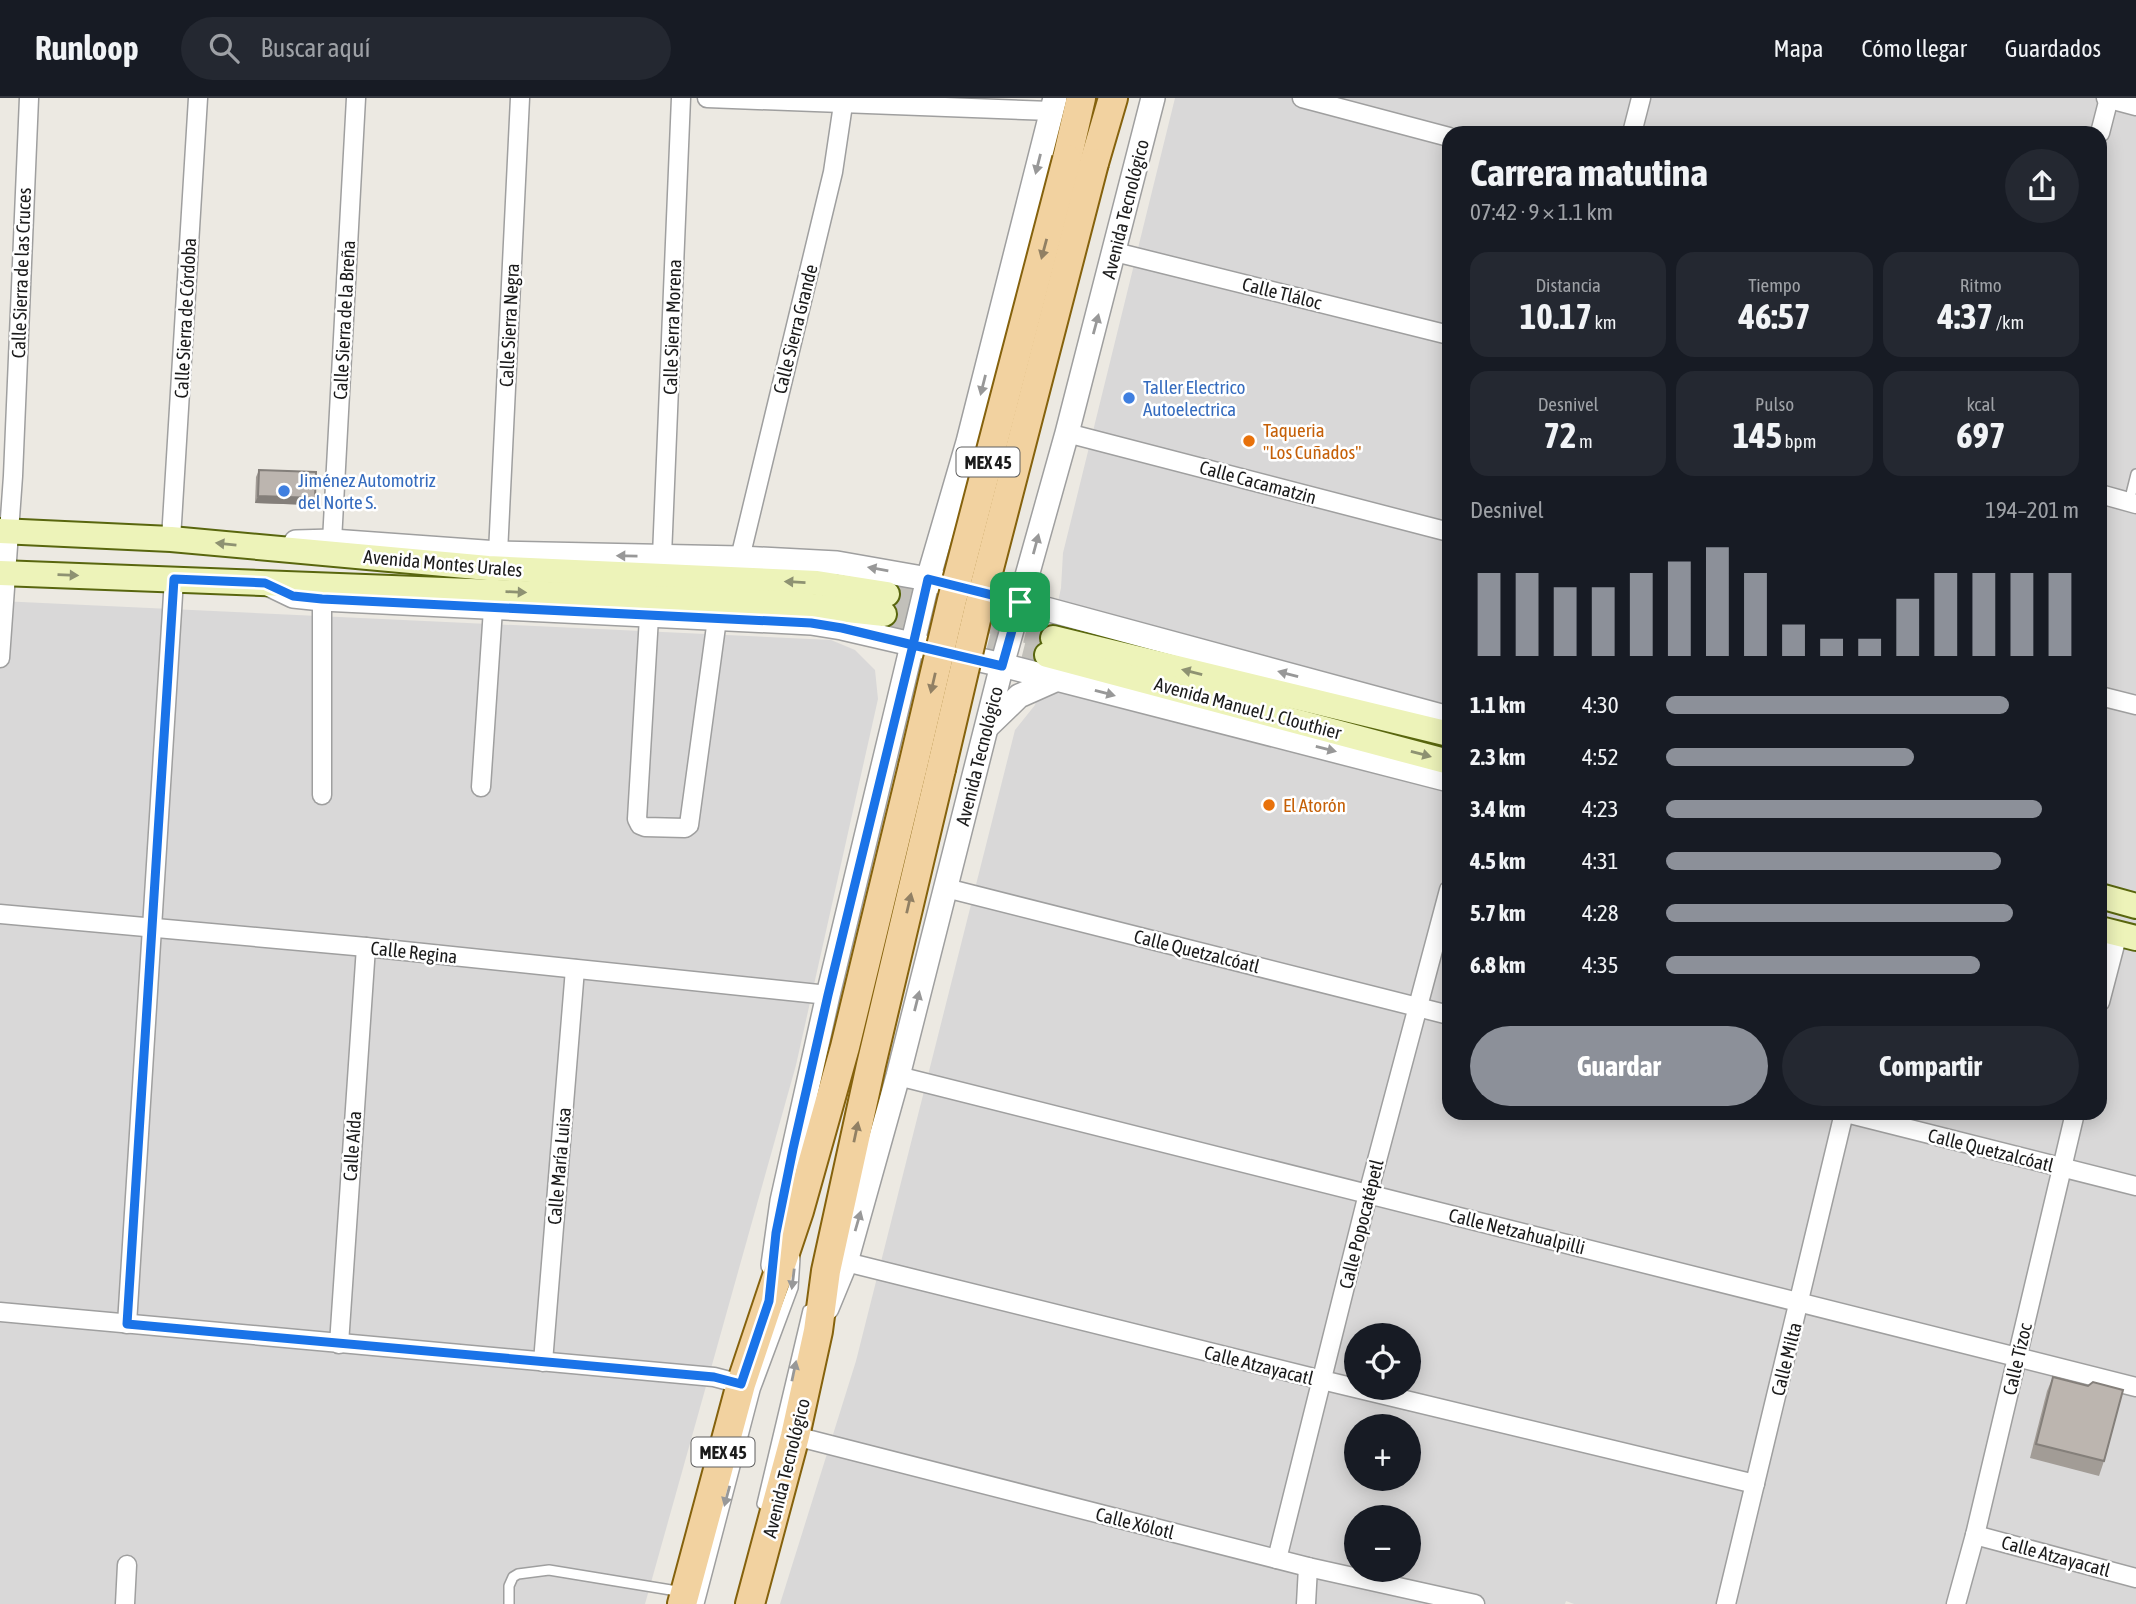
<!DOCTYPE html>
<html lang="es">
<head>
<meta charset="utf-8">
<style>
  :root { --surface:#171b24; --page:#242831; --text:#f1f3f6; --muted:#9ea1a6; --line:#363941; --accent:#8c9099 }
  body { margin:0; font-family:"Asap Condensed",sans-serif; background:var(--page); color:var(--text); height:100vh; display:flex; flex-direction:column; font-size:26px; white-space:nowrap }
  * { box-sizing:border-box; margin:0 }
  p { font-size:23px; color:var(--muted) }
  .icon { flex:none; width:38px; height:38px; fill:none; stroke:currentColor; stroke-width:2; stroke-linecap:round; stroke-linejoin:round }
  .map { position:relative; flex:1; overflow:hidden }
  .drawer { position:absolute; left:1442px; top:28px; width:665px; height:994px; display:flex; flex-direction:column; background:var(--surface); border-radius:21px; box-shadow:0 4px 18px #0003 }
  .drawer>* { flex:none }
  .tools { position:absolute; left:1344px; top:1225px; display:grid; gap:14px }
  .tools a { display:grid; place-items:center; width:77px; height:77px; border-radius:50%; background:var(--surface); box-shadow:0 4px 18px #0003; font-size:35px }
  .pin { position:absolute; display:grid; place-items:center; width:60px; height:60px; color:#fff; margin:-30px; border-radius:14px; box-shadow:0 4px 10px #0006 }
  .round { display:grid; place-items:center; flex:none; width:74px; height:74px; border-radius:37px; background:var(--page) }
  .overview { display:flex; align-items:center; justify-content:space-between; height:119px; padding:0 28px }
  h1 { font-size:38px; font-weight:700; line-height:52px }
  .metrics { display:grid; grid-template-columns:repeat(3,1fr); gap:10px; height:119px; padding:7px 28px }
  .metrics div { display:grid; align-content:center; border-radius:18px; background:var(--page); text-align:center }
  .metrics b { font-size:35px; font-weight:700 }
  .metrics small { font-size:19px; font-weight:400 }
  .metrics p { font-size:19px }
  .chart { height:196px; padding:14px 28px }
  .chart p { display:flex; justify-content:space-between }
  .chart svg { width:100%; height:126px; margin-top:7px; stroke:var(--accent); stroke-width:6 }
  .cta { display:flex; gap:14px; margin-top:auto; padding:14px 28px }
  .cta a { flex:1; height:80px; border-radius:42px; background:var(--accent); color:#fff; font-size:28px; font-weight:700; line-height:80px; text-align:center }
  .cta a+a { background:var(--page); color:var(--text) }
  ul { padding:0 28px; list-style:none; font-size:23px }
  li { display:grid; grid-template-columns:112px 84px 1fr; align-items:center; height:52px }
  li i { height:18px; border-radius:9px; background:var(--accent) }
  header { display:flex; align-items:center; gap:42px; box-sizing:border-box; height:98px; padding:0 35px; background:var(--surface); border-bottom:2px solid var(--line) }
  header strong { font-size:33px }
  nav { display:flex; gap:38px; margin-inline-start:auto; font-size:24px }
  .search { width:490px; height:63px; background:var(--page); display:flex; align-items:center; gap:18px; box-sizing:border-box; padding:0 24px; border-radius:38px; color:var(--muted); font-size:26px }
  .map>svg:first-child { display:block }
</style>
</head>
<body>
<header>
<strong>Runloop</strong>
<div class="search"><svg class="icon" aria-label="search" viewBox="0 0 24 24"><circle cx="10" cy="10" r="6"/><path d="M15 15l6 6"/></svg>Buscar aquí</div>
<nav><a>Mapa</a><a>Cómo llegar</a><a>Guardados</a></nav>
</header>
<div class="map">
<svg width="2136" height="1506" viewBox="0 0 2136 1506">
  <rect width="100%" height="100%" fill="#ece9e2"/>
  <g fill="#d9d8d8" fill-rule="evenodd">
    <path d="M 1175,0 L 2136,0 L 2136,1506 L 1574,1506 L 1566,1503 L 1565,1506 L 780,1506 L 856,1263 L 1015,632 L 1035,607 L 1061,490 L 1063,455 ZM 1449,35 L 2100,35 L 2100,1015 L 1449,1015 ZM 1356,1237 L 1409,1237 L 1409,1290 L 1356,1290 ZM 1356,1328 L 1409,1328 L 1409,1381 L 1356,1381 ZM 1356,1419 L 1409,1419 L 1409,1472 L 1356,1472 Z"/>
    <polygon points="0,503 831,542 855,552 875,572 878,601 796,967 645,1506 0,1506"/>
  </g>
  <g fill="none" stroke-linecap="round" stroke-linejoin="round">
    <g stroke="#c2c0ba" stroke-width="24" stroke-dasharray="24 12" stroke-linecap="butt">
      <polyline points="887,496 1053,540"/>
      <polyline points="884,516 1047,557"/>
    </g>
    <g stroke="#9f9f9f" stroke-width="12">
      <g id="service">
        <polyline points="2129,404 2136,376"/>
        <polyline points="762,1406 808,1212"/>
        <polyline points="509,1506 509,1488 513,1479 518,1476 549,1472 683,1494"/>
        <polyline points="699,1506 755,1292 793,1190 795,1160"/>
      </g>
    </g>
    <g stroke="#9f9f9f" stroke-width="21">
      <g id="minor">
        <polyline points="707,0 1051,13"/>
        <polyline points="1302,0 1449,39"/>
        <polyline points="2106,0 2136,8"/>
        <polyline points="1632,35 1641,0"/>
        <polyline points="2100,35 2109,0"/>
        <polyline points="1115,154 1449,237"/>
        <polyline points="1067,335 1449,434"/>
        <polyline points="2100,396 2136,406"/>
        <polyline points="171,441 198,0"/>
        <polyline points="332,443 356,0"/>
        <polyline points="498,455 520,0"/>
        <polyline points="662,458 681,0"/>
        <polyline points="740,460 833,74 844,0"/>
        <polyline points="322,501 322,697"/>
        <polyline points="649,519 637,721 640,727 645,729 685,730 689,727 717,521"/>
        <polyline points="0,560 13,378 29,0"/>
        <polyline points="2100,598 2136,607"/>
        <polyline points="481,689 493,511"/>
        <polyline points="946,790 1449,917"/>
        <polyline points="0,816 366,849 828,897"/>
        <polyline points="2100,904 2118,835"/>
        <polyline points="898,978 2136,1289"/>
        <polyline points="1846,1015 2136,1088"/>
        <polyline points="846,1164 1322,1282 1755,1386"/>
        <polyline points="0,1214 714,1279 741,1286"/>
        <polyline points="127,1226 174,481"/>
        <polyline points="339,1246 366,849"/>
        <polyline points="543,1264 575,871"/>
        <polyline points="795,1338 1308,1469 1475,1506"/>
        <polyline points="1975,1437 2136,1480"/>
        <polyline points="1277,1461 1368,1096 1449,792"/>
        <polyline points="125,1506 127,1467"/>
        <polyline points="1306,1506 1308,1469"/>
        <polyline points="1726,1506 1844,1015"/>
        <polyline points="1956,1506 1975,1437 2075,1015"/>
      </g>
    </g>
    <g stroke="#9f9f9f" stroke-width="26">
      <g id="tertiary">
        <polyline points="296,444 332,443 498,455 740,460 837,465 928,481 1020,504 1449,620"/>
        <polyline points="268,486 293,498 322,501 811,525 842,530 1002,567 1449,682"/>
        <polyline points="988,628 1019,598 1055,582"/>
        <polyline points="773,1167 782,1103 828,897 928,481 968,344 1055,0"/>
        <polyline points="827,1210 846,1164 898,978 1002,567 1067,335 1153,0"/>
      </g>
    </g>
    <g stroke="#59660e" stroke-width="28">
      <g id="secondary">
        <polyline points="0,433 171,441 488,470 817,485 887,496"/>
        <polyline points="0,475 784,505 884,516"/>
        <polyline points="1053,540 1449,636"/>
        <polyline points="1047,557 1449,664"/>
        <polyline points="2100,798 2136,808"/>
        <polyline points="2100,831 2136,840"/>
      </g>
    </g>
    <g stroke="#85620d" stroke-width="32">
      <g id="primary">
        <polyline points="1067,61 1081,0"/>
        <polyline points="1094,65 1113,0"/>
        <polyline points="682,1506 741,1286 799,1113 845,949 913,668"/>
        <polyline points="750,1506 795,1338 818,1233 826,1173 871,967 941,671"/>
      </g>
    </g>
    <use href="#service" stroke="#fff" stroke-width="9"/>
    <use href="#minor" stroke="#fff" stroke-width="18"/>
    <use href="#tertiary" stroke="#fff" stroke-width="23"/>
    <use href="#secondary" stroke="#edf3b9" stroke-width="24"/>
    <use href="#primary" stroke="#f2d2a0" stroke-width="28"/>
    <g stroke="#85620d" stroke-width="32" stroke-linecap="butt">
      <g id="primary-bridge">
        <polyline points="913,668 952,502 1067,61"/>
        <polyline points="941,671 979,509 1094,65"/>
      </g>
    </g>
    <use href="#primary-bridge" stroke="#f2d2a0" stroke-width="28"/>
  </g>
  <g fill="#a29c96">
    <polygon points="259,372 312,407 255,405 256,379"/>
    <polygon points="2053,1279 2104,1363 2099,1378 2030,1360 2047,1293"/>
  </g>
  <polygon fill="#847f7a" points="258,398 315,400 312,407 255,405"/>
  <g fill="#bcb5af" stroke="#847f7a" stroke-width="2">
    <polygon points="259,372 316,374 315,400 258,398"/>
    <polygon points="2053,1279 2088,1288 2093,1284 2123,1292 2104,1363 2036,1346"/>
  </g>
  <defs><path id="oneway-solid" d="M-6-.8H1V-3.2L6.5 0L1 3.2V.8H-6Z" transform="scale(1.75)"/></defs>
  <g fill="#989898">
    <use href="#oneway-solid" transform="translate(1038 66) rotate(104)"/>
    <use href="#oneway-solid" transform="translate(1096 226) rotate(-75)"/>
    <use href="#oneway-solid" transform="translate(983 287) rotate(104)"/>
    <use href="#oneway-solid" transform="translate(1036 446) rotate(-75)"/>
    <use href="#oneway-solid" transform="translate(627 458) rotate(-179)"/>
    <use href="#oneway-solid" transform="translate(878 471) rotate(-170)"/>
    <use href="#oneway-solid" transform="translate(1288 576) rotate(-165)"/>
    <use href="#oneway-solid" transform="translate(1105 595) rotate(15)"/>
    <use href="#oneway-solid" transform="translate(1326 651) rotate(14)"/>
    <use href="#oneway-solid" transform="translate(917 903) rotate(-76)"/>
    <use href="#oneway-solid" transform="translate(858 1123) rotate(-74)"/>
    <use href="#oneway-solid" transform="translate(793 1181) rotate(97)"/>
    <use href="#oneway-solid" transform="translate(794 1273) rotate(-78)"/>
    <use href="#oneway-solid" transform="translate(727 1398) rotate(105)"/>
  </g>
  <g fill="#918064">
    <use href="#oneway-solid" transform="translate(1044 151) rotate(105)"/>
    <use href="#oneway-solid" transform="translate(933 585) rotate(103)"/>
    <use href="#oneway-solid" transform="translate(909 805) rotate(-77)"/>
    <use href="#oneway-solid" transform="translate(856 1034) rotate(-78)"/>
  </g>
  <g fill="#8e9272">
    <use href="#oneway-solid" transform="translate(226 446) rotate(-174)"/>
    <use href="#oneway-solid" transform="translate(68 477) rotate(2)"/>
    <use href="#oneway-solid" transform="translate(795 484) rotate(-177)"/>
    <use href="#oneway-solid" transform="translate(516 494) rotate(2)"/>
    <use href="#oneway-solid" transform="translate(1192 574) rotate(-166)"/>
    <use href="#oneway-solid" transform="translate(1421 656) rotate(15)"/>
  </g>
  <g fill="none" stroke-linecap="round" stroke-linejoin="round">
    <g stroke="#fff" stroke-width="14">
      <polyline id="route" points="1020,504 928,481 913,547 842,530 811,525 322,501 293,498 265,485 174,481 127,1226 714,1279 741,1286 769,1203 776,1135 793,1051 828,897 913,547 1002,568 1020,504"/>
    </g>
    <use href="#route" stroke="#1a73e8" stroke-width="9"/>
  </g>
  <g fill="#3f7fe0" stroke="#fff" stroke-width="2.5">
    <circle cx="1129" cy="300" r="7"/>
    <circle cx="284" cy="393" r="7"/>
  </g>
  <g fill="#e8710a" stroke="#fff" stroke-width="2.5">
    <circle cx="1249" cy="343" r="7"/>
    <circle cx="1269" cy="707" r="7"/>
  </g>
  <g text-anchor="middle" dominant-baseline="central" stroke-width="5" stroke-linejoin="round" paint-order="stroke">
    <g fill="#fff" stroke="#5f5f5f" stroke-width="2">
      <rect x="956.5" y="349.5" width="63" height="29" rx="5"/>
      <rect x="691.5" y="1339.5" width="63" height="29" rx="5"/>
    </g>
    <g font-size="18" font-weight="bold" fill="#1b1b1b">
      <text x="988" y="364">MEX 45</text>
      <text x="723" y="1354">MEX 45</text>
    </g>
    <g font-size="19" fill="#1b1b1b" stroke="#fff">
      <text transform="translate(1125 111) rotate(-76)">Avenida Tecnológico</text>
      <text transform="translate(21 175) rotate(-88)">Calle Sierra de las Cruces</text>
      <text transform="translate(1282 195) rotate(14)">Calle Tláloc</text>
      <text transform="translate(185 220) rotate(-87)">Calle Sierra de Córdoba</text>
      <text transform="translate(344 222) rotate(-87)">Calle Sierra de la Breña</text>
      <text transform="translate(509 227) rotate(-87)">Calle Sierra Negra</text>
      <text transform="translate(672 229) rotate(-88)">Calle Sierra Morena</text>
      <text transform="translate(795 231) rotate(-76)">Calle Sierra Grande</text>
      <text transform="translate(1258 384) rotate(15)">Calle Cacamatzin</text>
      <text transform="translate(443 465) rotate(5)">Avenida Montes Urales</text>
      <text transform="translate(1248 610) rotate(15)">Avenida Manuel J. Clouthier</text>
      <text transform="translate(979 658) rotate(-76)">Avenida Tecnológico</text>
      <text transform="translate(1197 853) rotate(14)">Calle Quetzalcóatl</text>
      <text transform="translate(414 854) rotate(6)">Calle Regina</text>
      <text transform="translate(352 1048) rotate(-86)">Calle Aída</text>
      <text transform="translate(1991 1052) rotate(14)">Calle Quetzalcóatl</text>
      <text transform="translate(559 1068) rotate(-85)">Calle María Luisa</text>
      <text transform="translate(1361 1126) rotate(-76)">Calle Popocatépetl</text>
      <text transform="translate(1517 1133) rotate(14)">Calle Netzahualpilli</text>
      <text transform="translate(1786 1261) rotate(-76)">Calle Milta</text>
      <text transform="translate(2017 1261) rotate(-77)">Calle Tízoc</text>
      <text transform="translate(1259 1267) rotate(14)">Calle Atzayacatl</text>
      <text transform="translate(786 1370) rotate(-76)">Avenida Tecnológico</text>
      <text transform="translate(1135 1425) rotate(14)">Calle Xólotl</text>
      <text transform="translate(2056 1458) rotate(15)">Calle Atzayacatl</text>
    </g>
    <g font-size="19" fill="#366cbe" stroke="#fff" text-anchor="start">
      <text x="1143" y="289">Taller Electrico<tspan x="1143" dy="22">Autoelectrica</tspan></text>
      <text x="298" y="382">Jiménez Automotriz<tspan x="298" dy="22">del Norte S.</tspan></text>
    </g>
    <g font-size="19" fill="#c56008" stroke="#fff" text-anchor="start">
      <text x="1263" y="332">Taqueria<tspan x="1263" dy="22">"Los Cuñados"</tspan></text>
      <text x="1283" y="707">El Atorón</text>
    </g>
  </g>
</svg>
<div class="tools">
<a><svg class="icon" aria-label="locate" viewBox="0 0 24 24"><circle cx="12" cy="12" r="6"/><path d="M12 2v4M12 18v4M2 12h4M18 12h4"/></svg></a>
<a>+</a>
<a>−</a>
</div>
<div class="pin" style="left:1020px;top:504px;background:#1e9e55"><svg class="icon" aria-label="arrive" viewBox="0 0 24 24"><path d="M6 21V4h12l-3 4 3 4H6"/></svg></div>
<section class="drawer">
<div class="overview"><div><h1>Carrera matutina</h1><p>07:42 · 9 × 1.1 km</p></div><a class="round"><svg class="icon" aria-label="share" viewBox="0 0 24 24"><path d="M12 15V3M7 8l5-5 5 5M5 13v7h14v-7"/></svg></a></div>
<div class="metrics">
<div><p>Distancia</p><b>10.17<small> km</small></b></div>
<div><p>Tiempo</p><b>46:57</b></div>
<div><p>Ritmo</p><b>4:37<small> /km</small></b></div>
</div>
<div class="metrics">
<div><p>Desnivel</p><b>72<small> m</small></b></div>
<div><p>Pulso</p><b>145<small> bpm</small></b></div>
<div><p>kcal</p><b>697</b></div>
</div>
<div class="chart"><p><span>Desnivel</span>194–201 m</p>
<svg viewBox="0 0 160 44" preserveAspectRatio="none"><path d="M5 44V15M15 44V15M25 44V20M35 44V20M45 44V15M55 44V11M65 44V6M75 44V15M85 44V33M95 44V38M105 44V38M115 44V24M125 44V15M135 44V15M145 44V15M155 44V15"/></svg>
</div>
<ul>
<li><b>1.1 km</b>4:30<i style="width:83%"></i></li>
<li><b>2.3 km</b>4:52<i style="width:60%"></i></li>
<li><b>3.4 km</b>4:23<i style="width:91%"></i></li>
<li><b>4.5 km</b>4:31<i style="width:81%"></i></li>
<li><b>5.7 km</b>4:28<i style="width:84%"></i></li>
<li><b>6.8 km</b>4:35<i style="width:76%"></i></li>
</ul>
<div class="cta"><a>Guardar</a><a>Compartir</a></div>
</section>
</div>
</body>
</html>
